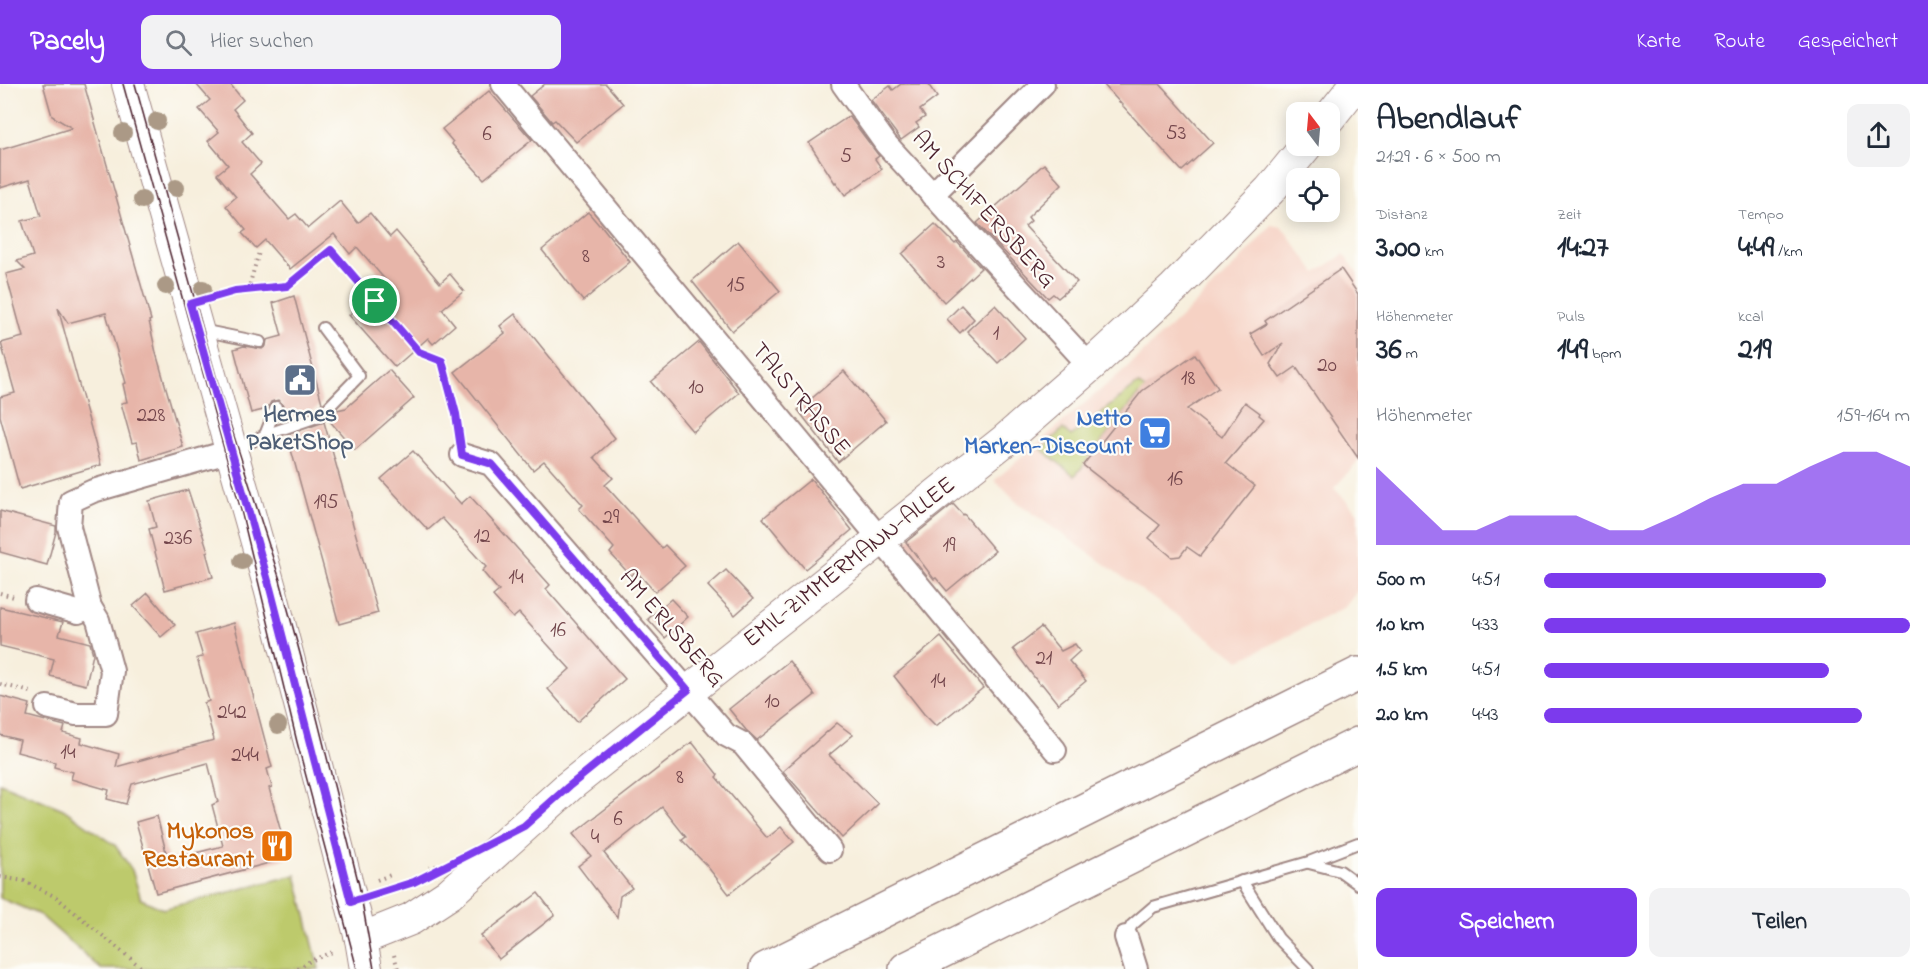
<!DOCTYPE html>
<html lang="de">
<head>
<meta charset="utf-8">
<style>
  :root { --surface:#fff; --page:#f2f2f3; --text:#1f2937; --muted:#747a83; --accent:#7c3aed }
  body { margin:0; font-family:"Indie Flower",sans-serif; background:var(--page); color:var(--text); height:100vh; display:flex; flex-direction:column; font-size:22px; white-space:nowrap }
  * { box-sizing:border-box; margin:0 }
  p { font-size:20px; color:var(--muted) }
  .icon { flex:none; width:33px; height:33px; fill:none; stroke:currentColor; stroke-width:2; stroke-linecap:round; stroke-linejoin:round }
  .map { position:relative; flex:1; overflow:hidden }
  .sheet { display:flex; flex-direction:column; background:var(--surface); width:570px }
  .sheet>* { flex:none }
  .needle { width:39px; rotate:344deg }
  .tools { position:absolute; left:1286px; top:18px; display:grid; gap:12px }
  .tools a { display:grid; place-items:center; width:54px; height:54px; border-radius:12px; background:var(--surface); box-shadow:0 3px 15px #0003; font-size:30px }
  .pin { position:absolute; display:grid; place-items:center; width:51px; height:51px; color:#fff; margin:-26px; border:3px solid #fff; border-radius:50%; box-shadow:0 2px 6px #0007 }
  .round { display:grid; place-items:center; flex:none; width:63px; height:63px; border-radius:12px; background:var(--page) }
  .head { display:flex; align-items:center; justify-content:space-between; height:102px; padding:0 18px }
  h1 { font-size:33px; font-weight:700; line-height:45px }
  .metrics { display:grid; grid-template-columns:repeat(3,1fr); gap:9px; height:102px; padding:6px 18px }
  .metrics div { display:grid; align-content:center }
  .metrics b { font-size:30px; font-weight:700 }
  .metrics small { font-size:16px; font-weight:400 }
  .metrics p { font-size:16px }
  .chart { height:168px; padding:12px 18px }
  .chart p { display:flex; justify-content:space-between }
  .chart svg { width:100%; height:108px; margin-top:6px; fill:var(--accent); opacity:.7 }
  .button { display:flex; gap:12px; margin-top:auto; padding:12px 18px }
  .button a { flex:1; height:69px; border-radius:12px; background:var(--accent); color:#fff; font-size:24px; font-weight:700; line-height:69px; text-align:center }
  .button a+a { background:var(--page); color:var(--text) }
  ul { padding:0 18px; list-style:none; font-size:20px }
  li { display:grid; grid-template-columns:96px 72px 1fr; align-items:center; height:45px }
  li i { height:15px; border-radius:8px; background:var(--accent) }
  header { display:flex; align-items:center; gap:36px; box-sizing:border-box; height:84px; padding:0 30px; background:var(--accent); color:#fff }
  header strong { font-size:28px }
  nav { display:flex; gap:33px; margin-inline-start:auto; font-size:21px }
  .search { width:420px; height:54px; background:var(--page); display:flex; align-items:center; gap:15px; box-sizing:border-box; padding:0 21px; border-radius:12px; color:var(--muted); font-size:22px }
  main { display:flex; flex:1; min-height:0 }
  .map>svg:first-child { display:block }
</style>
</head>
<body>
<header>
<strong>Pacely</strong>
<div class="search"><svg class="icon" aria-label="search" viewBox="0 0 24 24"><circle cx="10" cy="10" r="6"/><path d="M15 15l6 6"/></svg>Hier suchen</div>
<nav><a>Karte</a><a>Route</a><a>Gespeichert</a></nav>
</header>
<main>
<div class="map">
<svg width="1358" height="885" viewBox="0 0 1358 885">
  <rect width="100%" height="100%" fill="#fdfcf7"/>
  <filter id="ink" filterUnits="userSpaceOnUse"><feTurbulence type="fractalNoise" baseFrequency=".0167" numOctaves="2"/><feDisplacementMap in="SourceGraphic" scale="12" xChannelSelector="R" yChannelSelector="G"/><feConvolveMatrix kernelMatrix="1 2 1 2 8 2 1 2 1" color-interpolation-filters="sRGB"/></filter>
  <filter id="wash" filterUnits="userSpaceOnUse"><feTurbulence type="fractalNoise" baseFrequency=".008" numOctaves="4" result="noise"/><feDisplacementMap in="SourceGraphic" scale="24" xChannelSelector="R" yChannelSelector="G"/><feGaussianBlur stdDeviation="1.35" result="paint"/><feColorMatrix in="noise" values="0 0 0 0 0 0 0 0 0 0 0 0 0 0 0 0 0 1.4 0 .05"/><feComposite in="paint" operator="in"/></filter>
  <g filter="url(#wash)">
    <rect width="100%" height="100%" fill="#f7efdd"/>
    <polygon fill="#f6d2c4" points="1271,141 1282,143 1316,189 1344,170 1358,190 1358,378 1334,404 1358,429 1358,506 1345,523 1240,576 1014,416 995,396 1125,285 1198,217 1238,178"/>
    <g fill="#bdca6c" stroke="#84744c" stroke-width="1.5">
      <polygon points="1138,300 1150,309 1145,315 1138,311 1075,392 1041,365 1063,345 1071,352"/>
      <polygon points="0,699 63,725 115,761 132,786 141,815 163,825 296,791 319,885 101,885 40,831 0,814"/>
    </g>
    <g id="blocks">
      <g fill="#e7b5a9">
        <polygon points="43,0 84,0 151,236 149,237 156,269 183,363 141,376 137,358 132,359 121,319 127,318 123,300 126,299 106,229 68,239 58,224 101,381 20,405 0,332 0,313 15,309 1,259 23,253 6,190 25,185 17,177 33,172 22,137 41,132 30,95 0,104 0,66 72,44 52,32"/>
        <polygon points="196,0 230,0 243,16 233,25 252,49 242,58 261,80 250,90 289,135 296,130 308,144 340,117 358,139 370,129 390,153 396,147 440,199 450,190 464,207 442,225 455,241 433,260 428,254 395,283 349,231 387,198 357,163 350,170 334,150 290,185 265,156 256,164 242,149 246,146 226,122 236,113 217,90 228,81 208,57 219,48 199,25 210,16"/>
        <polygon points="545,0 606,0 623,20 576,58 555,36 552,38 530,12"/>
        <polygon points="901,0 928,0 937,13 920,26 925,33 916,39 919,43 901,56 871,16 890,2 893,6"/>
        <polygon points="1103,0 1160,0 1213,59 1182,87"/>
        <polygon points="489,7 532,56 484,95 452,60 453,58 442,45"/>
        <polygon points="849,32 879,72 875,75 882,85 845,111 836,98 835,99 809,59"/>
        <polygon points="1044,80 1062,100 1028,133 1031,137 1025,142 1077,198 1058,214 1053,210 1048,214 977,139"/>
        <polygon points="588,128 599,141 600,140 630,178 583,217 542,166"/>
        <polygon points="935,140 955,160 957,158 981,184 944,218 902,170"/>
        <polygon points="738,157 780,207 732,247 692,197"/>
        <polygon points="1341,185 1358,210 1358,374 1296,283 1280,294 1270,280 1283,259 1264,272 1250,250 1267,240 1265,237"/>
        <polygon points="294,212 322,319 316,325 284,337 282,329 283,321 278,316 271,318 267,325 251,329 234,265 244,262 262,265 266,262 267,256 282,252 273,219"/>
        <polygon points="961,221 974,235 960,249 947,235"/>
        <polygon points="995,221 1025,254 998,279 967,247"/>
        <polygon points="515,230 615,354 594,373 613,394 605,401 662,464 665,461 685,482 655,508 636,487 631,492 610,469 614,464 579,425 583,421 544,377 533,386 455,288 505,249 500,242"/>
        <polygon points="699,258 739,309 693,348 651,298"/>
        <polygon points="1195,270 1218,304 1187,325 1222,353 1245,318 1260,329 1259,331 1264,335 1226,379 1255,402 1200,472 1187,463 1180,472 1172,473 1149,454 1160,441 1083,381 1142,307"/>
        <polygon points="389,286 414,314 355,366 328,335 337,326 346,324"/>
        <polygon points="844,287 886,337 838,378 798,326"/>
        <polygon points="324,338 378,529 339,540 287,351"/>
        <polygon points="413,367 461,420 470,412 550,501 546,505 625,595 577,638 548,605 570,585 519,529 513,534 493,512 499,507 482,487 486,483 442,434 428,446 381,395"/>
        <polygon points="811,395 852,446 805,485 763,434"/>
        <polygon points="188,406 208,467 206,468 213,493 165,506 149,445 156,443 149,417"/>
        <polygon points="953,420 963,431 964,430 995,467 947,507 936,494 934,495 906,458"/>
        <polygon points="0,427 56,442 56,448 47,481 0,468"/>
        <polygon points="726,486 753,515 735,531 708,502"/>
        <polygon points="148,509 175,541 161,553 133,522"/>
        <polygon points="671,515 688,533 665,554 648,535"/>
        <polygon points="0,523 63,538 59,551 90,559 93,570 86,601 50,592 54,575 0,562"/>
        <polygon points="234,539 272,683 267,685 272,703 269,704 288,774 156,809 136,738 157,732 168,776 223,762 212,721 218,718 208,679 132,700 126,720 107,715 109,706 71,695 73,688 54,683 55,678 17,668 20,656 0,651 0,612 30,620 27,632 65,642 63,649 82,654 81,659 119,670 116,683 214,656 204,619 209,617 197,574 203,573 196,550"/>
        <polygon points="1041,543 1061,567 1075,560 1080,567 1069,577 1086,597 1058,620 1042,600 1040,601 1013,565"/>
        <polygon points="941,553 983,604 936,642 924,630 894,592"/>
        <polygon points="789,577 815,611 757,656 746,646 729,625"/>
        <polygon points="837,639 853,651 829,671 878,720 842,754 783,687"/>
        <polygon points="692,658 718,691 716,693 767,754 781,743 794,758 729,810 707,782 682,756 686,753 662,723 604,769 632,804 620,812 617,833 578,782 591,772 573,750"/>
        <polygon points="538,809 555,831 499,875 481,852"/>
      </g>
    </g>
  </g>
  <g filter="url(#ink)">
    <use href="#blocks" fill-opacity="0" stroke="#a08784" stroke-width="1.5"/>
    <g fill="none" stroke-linecap="round" stroke-linejoin="round">
      <g stroke="#a08784" stroke-width="14">
        <g id="lane">
          <polyline points="201,246 260,258"/>
          <polyline points="265,351 276,323"/>
          <polyline points="234,366 265,351 320,332 359,292 323,244"/>
          <polyline points="1309,779 1340,787 1358,800"/>
          <polyline points="1242,797 1278,854 1308,885"/>
          <polyline points="1126,853 1132,841 1153,823 1309,778 1358,759"/>
        </g>
      </g>
      <g stroke="#a08784" stroke-width="26">
        <g id="street">
          <polyline points="503,0 1055,666"/>
          <polyline points="843,0 886,60 1090,282"/>
          <polyline points="932,111 1043,0"/>
          <polyline points="462,371 491,380 726,651 743,660 830,766"/>
          <polyline points="36,516 78,528 90,523"/>
          <polyline points="47,623 76,630 106,630 112,587 98,536 90,523 69,443 71,417 93,407 231,367"/>
          <polyline points="1126,853 1136,885"/>
        </g>
      </g>
      <g stroke="#a08784" stroke-width="34">
        <g id="secondary">
          <polyline points="128,0 270,504 361,855 366,885"/>
          <polyline points="1329,34 1356,0"/>
          <polyline points="361,855 411,835 449,810 568,703 1004,357 1090,282 1174,204 1270,106 1306,62"/>
        </g>
      </g>
      <g stroke="#a08784" stroke-width="36">
        <g id="highway">
          <polyline points="766,885 1358,590"/>
          <polyline points="906,885 1358,660"/>
        </g>
      </g>
      <g stroke="#a08784" stroke-width="4" stroke-dasharray="1.5 4.5" stroke-linecap="butt">
        <polyline points="248,206 259,168"/>
        <polyline points="214,213 235,207 287,202 331,167 419,268 443,277 456,330 459,350"/>
        <polyline points="0,509 14,513"/>
        <polyline points="0,600 31,608"/>
        <polyline points="429,784 440,781"/>
        <polyline points="0,793 24,797 56,813 143,885"/>
        <polyline points="377,796 393,790"/>
        <polyline points="375,811 416,797"/>
        <polyline points="394,871 398,885"/>
        <polyline points="298,885 310,877 335,867"/>
      </g>
      <use href="#lane" stroke="#fff" stroke-width="10"/>
      <use href="#street" stroke="#fff" stroke-width="22"/>
      <use href="#secondary" stroke="#fff" stroke-width="32"/>
      <use href="#highway" stroke="#fff" stroke-width="33"/>
      <g stroke="#4a1f2b" stroke-width="1.5">
        <polyline points="123,0 241,426 297,658 357,885"/>
        <polyline points="135,0 223,318 280,496 311,610 359,801 374,885"/>
      </g>
    </g>
    <g fill="#ab9986">
      <circle cx="157" cy="37" r="9"/>
      <circle cx="123" cy="49" r="9"/>
      <circle cx="176" cy="104" r="9"/>
      <circle cx="142" cy="116" r="9"/>
      <circle cx="166" cy="202" r="9"/>
      <circle cx="203" cy="205" r="9"/>
      <circle cx="242" cy="477" r="9"/>
      <circle cx="278" cy="641" r="9"/>
    </g>
  </g>
  <g fill="none" stroke-linecap="round" stroke-linejoin="round" filter="url(#ink)">
    <g stroke="#fff" stroke-width="12">
      <polygon id="route" points="331,166 419,268 442,277 456,330 462,371 492,380 688,606 568,703 524,742 414,798 351,818 270,504 190,220 235,207 287,202"/>
    </g>
    <use href="#route" stroke="#7c3aed" stroke-width="8"/>
  </g>
  <defs>
    <g id="civic-square" transform="scale(1.725)"><rect x="-9" y="-9" width="18" height="18" rx="4" fill="#5c6f8a" stroke="#fdfcf7"/><path d="M-.6-6.5H3V-4.5H.6V-3L4-1V1h2V6H-6V1h2V-1L-.6-3ZM-1.2 2.5V6h2.4V2.5Z" fill="#fff"/></g>
    <g id="supermarket-square" transform="scale(1.725)"><rect x="-9" y="-9" width="18" height="18" rx="4" fill="#3f7fe0" stroke="#fdfcf7"/><path d="M-6-5.5h2.5l.6 2H6L4.5 2H-2.5L-4.4-4H-6ZM-1.5 3.2a1.3 1.3 0 1 0 .1 0ZM3 3.2a1.3 1.3 0 1 0 .1 0Z" fill="#fff"/></g>
    <g id="restaurant-square" transform="scale(1.725)"><rect x="-9" y="-9" width="18" height="18" rx="4" fill="#e8710a" stroke="#fdfcf7"/><path d="M-5-6h1v4h1v-4h1v4h1v-4h1v5L-1.5 .5V6h-2V.5L-5-1ZM5-6V6H3V1.5H1.5Q1.5-4 5-6Z" fill="#fff"/></g>
  </defs>
  <g fill-rule="evenodd">
    <use href="#civic-square" x="300" y="296"/>
    <use href="#supermarket-square" x="1155" y="349"/>
    <use href="#restaurant-square" x="277" y="762"/>
  </g>
  <g text-anchor="middle" dominant-baseline="central" stroke-width="4.5" stroke-linejoin="round" paint-order="stroke">
    <g font-size="21" fill="#71444a">
      <text x="1176" y="50">53</text>
      <text x="487" y="51">6</text>
      <text x="846" y="73">5</text>
      <text x="586" y="173">8</text>
      <text x="941" y="179">3</text>
      <text x="736" y="202">15</text>
      <text x="996" y="250">1</text>
      <text x="1327" y="282">20</text>
      <text x="1188" y="295">18</text>
      <text x="696" y="304">10</text>
      <text x="151" y="332">228</text>
      <text x="1175" y="396">16</text>
      <text x="326" y="419">195</text>
      <text x="611" y="434">29</text>
      <text x="482" y="453">12</text>
      <text x="178" y="455">236</text>
      <text x="949" y="462">19</text>
      <text x="516" y="494">14</text>
      <text x="558" y="547">16</text>
      <text x="1044" y="575">21</text>
      <text x="938" y="598">14</text>
      <text x="772" y="618">10</text>
      <text x="232" y="629">242</text>
      <text x="68" y="669">14</text>
      <text x="245" y="672">244</text>
      <text x="680" y="694">8</text>
      <text x="618" y="736">6</text>
      <text x="595" y="754">4</text>
    </g>
    <g font-size="24" fill="#4a1f2b" stroke="#fdfcf7">
      <text transform="translate(983 126) rotate(48)">AM SCHIFERSBERG</text>
      <text transform="translate(800 316) rotate(50)">TALSTRASSE</text>
      <text transform="translate(850 479) rotate(-38)">EMIL-ZIMMERMANN-ALLEE</text>
      <text transform="translate(671 545) rotate(49)">AM ERLSBERG</text>
    </g>
    <g font-size="24" font-weight="bold" fill="#4e5e75" stroke="#fdfcf7">
      <text x="300" y="331">Hermes<tspan x="300" dy="28">PaketShop</tspan></text>
    </g>
    <g font-size="24" font-weight="bold" fill="#366cbe" stroke="#fdfcf7" text-anchor="end">
      <text x="1132" y="335">Netto<tspan x="1132" dy="28">Marken-Discount</tspan></text>
    </g>
    <g font-size="24" font-weight="bold" fill="#c56008" stroke="#fdfcf7" text-anchor="end">
      <text x="254" y="748">Mykonos<tspan x="254" dy="28">Restaurant</tspan></text>
    </g>
  </g>
</svg>
<div class="tools">
<a><svg class="needle" viewBox="-14 -14 28 28"><path d="M0-13l5 13h-10z" fill="#e53935"/><path d="M0 13l5-13h-10z" fill="#747a83"/></svg></a>
<a><svg class="icon" aria-label="locate" viewBox="0 0 24 24"><circle cx="12" cy="12" r="6"/><path d="M12 2v4M12 18v4M2 12h4M18 12h4"/></svg></a>
</div>
<div class="pin" style="left:375px;top:217px;background:#1e9e55"><svg class="icon" aria-label="arrive" viewBox="0 0 24 24"><path d="M6 21V4h12l-3 4 3 4H6"/></svg></div>
</div>
<section class="sheet">
<div class="head"><div><h1>Abendlauf</h1><p>21:29 · 6 × 500 m</p></div><a class="round"><svg class="icon" aria-label="share" viewBox="0 0 24 24"><path d="M12 15V3M7 8l5-5 5 5M5 13v7h14v-7"/></svg></a></div>
<div class="metrics">
<div><p>Distanz</p><b>3.00<small> km</small></b></div>
<div><p>Zeit</p><b>14:27</b></div>
<div><p>Tempo</p><b>4:49<small> /km</small></b></div>
</div>
<div class="metrics">
<div><p>Höhenmeter</p><b>36<small> m</small></b></div>
<div><p>Puls</p><b>149<small> bpm</small></b></div>
<div><p>kcal</p><b>219</b></div>
</div>
<div class="chart"><p><span>Höhenmeter</span>159–164 m</p>
<svg viewBox="0 0 160 44" preserveAspectRatio="none"><path d="M0 44V12L10 25L20 38L30 38L40 32L50 32L60 32L70 38L80 38L90 32L100 25L110 19L120 19L130 12L140 6L150 6L160 12V44z"/></svg>
</div>
<ul>
<li><b>500 m</b>4:51<i style="width:77%"></i></li>
<li><b>1.0 km</b>4:33<i style="width:100%"></i></li>
<li><b>1.5 km</b>4:51<i style="width:78%"></i></li>
<li><b>2.0 km</b>4:43<i style="width:87%"></i></li>
</ul>
<div class="button"><a>Speichern</a><a>Teilen</a></div>
</section>
</main>
</body>
</html>
